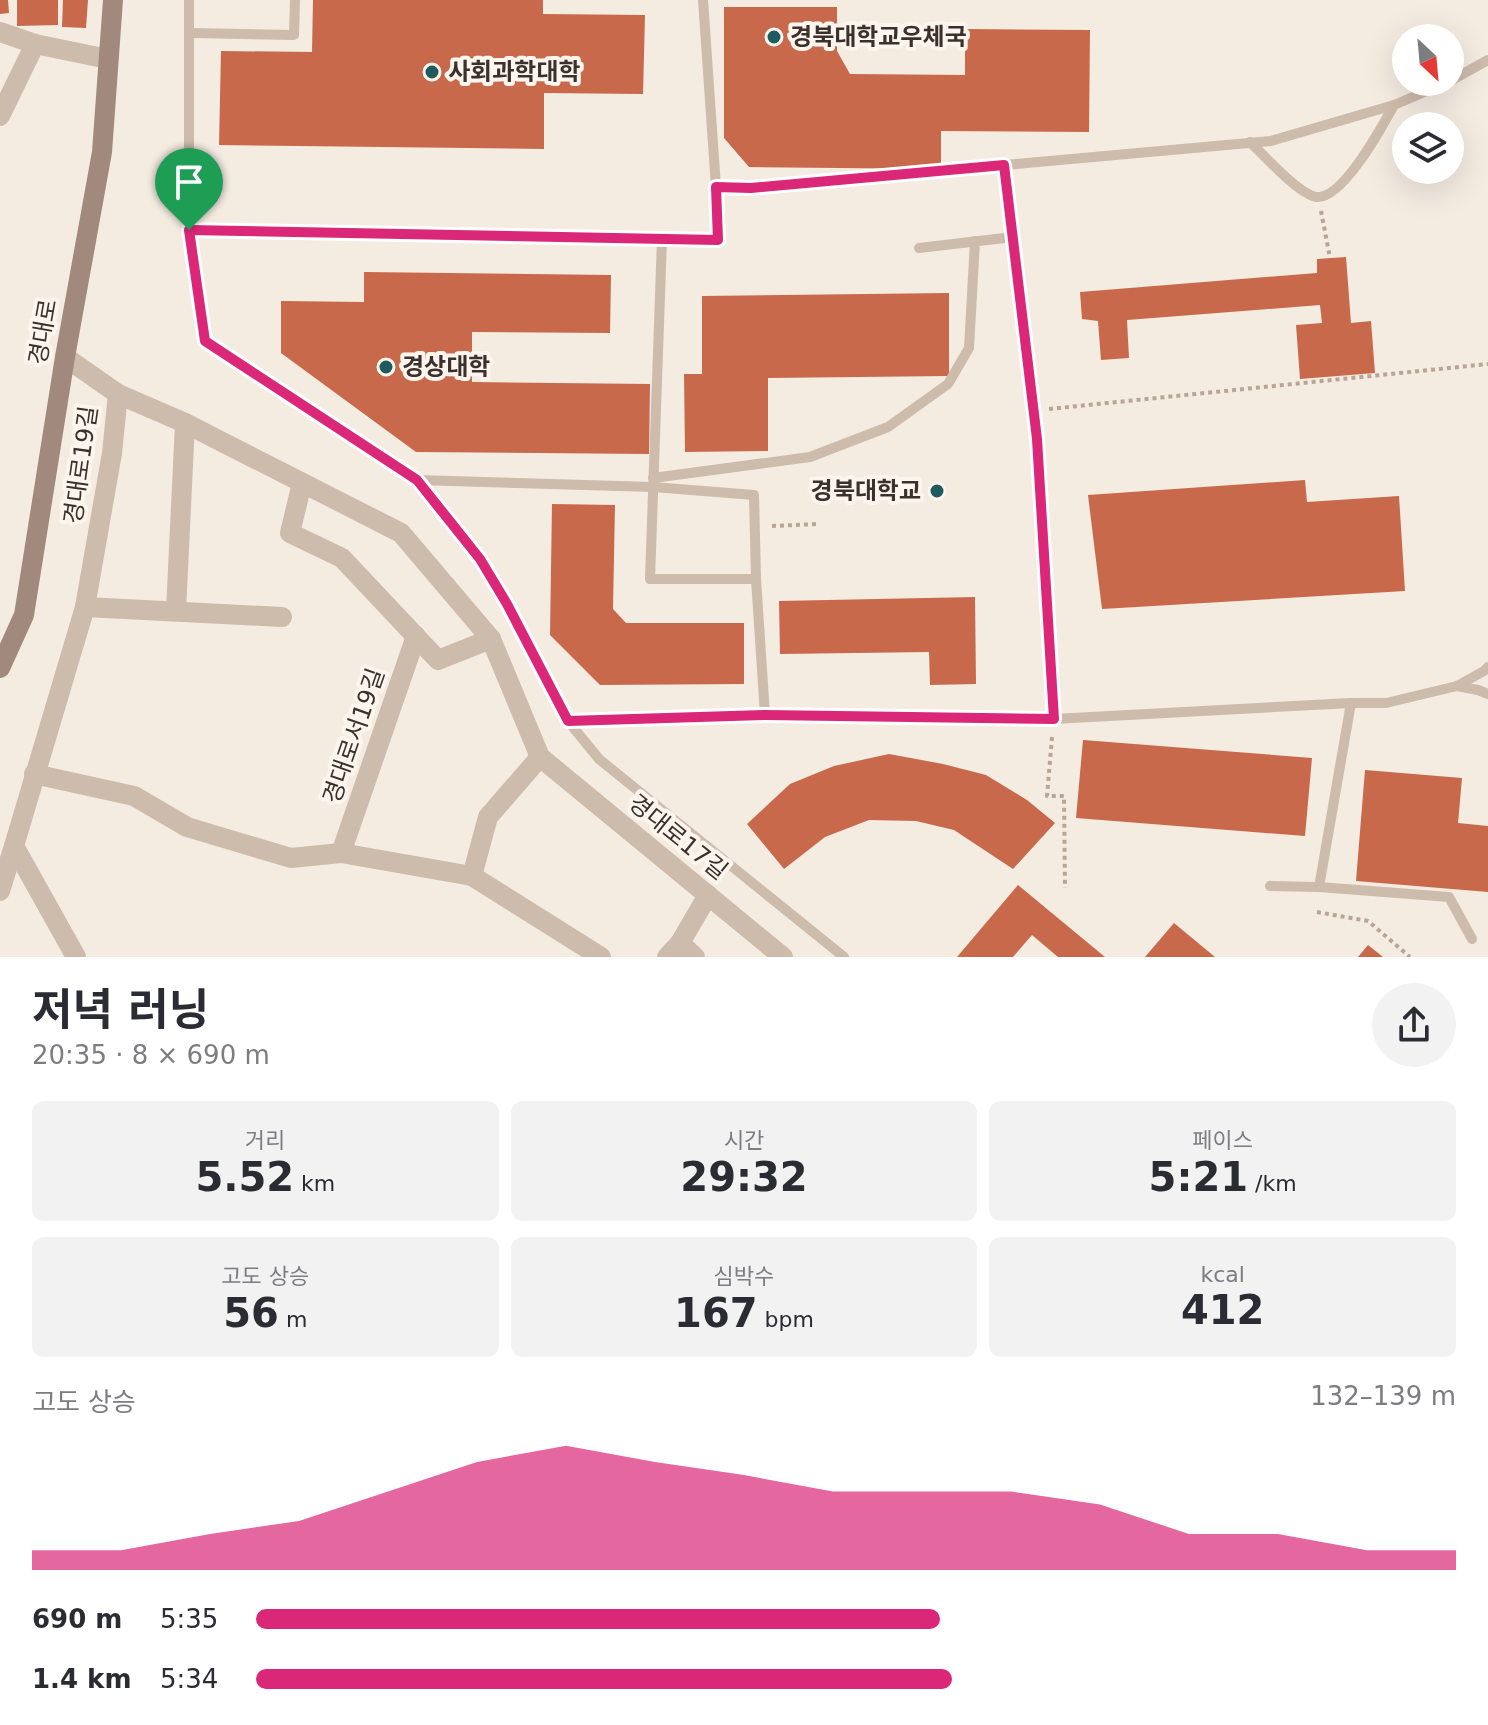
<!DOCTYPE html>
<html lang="ko">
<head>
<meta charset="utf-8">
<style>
  :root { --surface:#fff; --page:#f2f2f3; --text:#2b2b33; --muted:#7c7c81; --accent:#db2777 }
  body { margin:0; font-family:"DejaVu Sans","Noto Sans KR",sans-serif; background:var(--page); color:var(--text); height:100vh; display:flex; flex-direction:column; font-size:30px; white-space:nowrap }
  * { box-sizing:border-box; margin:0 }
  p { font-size:26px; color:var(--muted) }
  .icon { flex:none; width:44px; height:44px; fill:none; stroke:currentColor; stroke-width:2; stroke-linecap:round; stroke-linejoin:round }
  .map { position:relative; height:957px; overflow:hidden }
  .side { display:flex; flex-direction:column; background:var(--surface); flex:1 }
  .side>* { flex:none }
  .needle { width:52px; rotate:154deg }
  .controls { position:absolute; left:1392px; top:24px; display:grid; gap:16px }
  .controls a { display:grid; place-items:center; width:72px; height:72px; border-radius:50%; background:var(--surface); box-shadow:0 8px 32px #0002; font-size:40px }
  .pin { position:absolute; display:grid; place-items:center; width:68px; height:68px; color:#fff; margin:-82px -34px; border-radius:50% 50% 50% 0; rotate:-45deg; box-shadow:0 0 8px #0007 }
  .pin .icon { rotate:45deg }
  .round { display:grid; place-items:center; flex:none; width:84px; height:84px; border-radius:42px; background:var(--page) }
  .head { display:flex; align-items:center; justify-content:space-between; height:136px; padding:0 32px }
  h1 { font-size:44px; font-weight:700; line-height:60px }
  .stats { display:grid; grid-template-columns:repeat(3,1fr); gap:12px; height:136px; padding:8px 32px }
  .stats div { display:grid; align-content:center; border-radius:12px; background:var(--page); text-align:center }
  .stats b { font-size:40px; font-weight:700 }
  .stats small { font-size:22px; font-weight:400 }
  .stats p { font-size:22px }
  .chart { height:224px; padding:16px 32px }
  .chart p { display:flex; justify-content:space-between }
  .chart svg { width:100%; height:144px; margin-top:8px; fill:var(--accent); opacity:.7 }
  ul { padding:0 32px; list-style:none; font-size:26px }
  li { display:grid; grid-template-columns:128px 96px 1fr; align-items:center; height:60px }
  li i { height:20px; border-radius:10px; background:var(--accent) }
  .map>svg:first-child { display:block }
</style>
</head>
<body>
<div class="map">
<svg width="1488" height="957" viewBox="0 0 1488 957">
  <rect width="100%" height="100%" fill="#f4ebe1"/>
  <g fill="#c8694b">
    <polygon points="0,0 8,0 9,13 0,14"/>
    <polygon points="17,0 58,0 58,25 17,26"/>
    <polygon points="63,0 88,0 86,28 62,27"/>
    <polygon points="313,0 543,0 543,14 645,15 643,94 544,93 544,149 219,145 221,51 312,52"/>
    <polygon points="724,7 837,7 837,51 850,74 965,75 965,29 1090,30 1089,132 941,131 941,169 749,167 724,138"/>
    <polygon points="1346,257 1351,323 1371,321 1375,373 1300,379 1296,325 1322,323 1320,305 1127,320 1129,358 1101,360 1098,321 1082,319 1080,292 1317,273 1317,259"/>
    <polygon points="364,272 611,275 610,333 472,332 472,382 650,384 649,454 416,452 281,353 281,301 364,302"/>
    <polygon points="949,293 949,376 768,378 768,451 685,452 684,374 702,374 702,296"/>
    <polygon points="1305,480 1307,502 1399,496 1405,591 1102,609 1088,495"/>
    <polygon points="552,504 615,505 613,609 626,623 744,623 744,684 600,685 550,635"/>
    <polygon points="975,597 976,684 930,685 929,652 780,654 779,601"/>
    <polygon points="1083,740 1312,758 1305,836 1076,818"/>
    <polygon points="889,754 943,764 986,775 1027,800 1055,823 1013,869 954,830 916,821 869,820 825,837 784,869 747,824 790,784 834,766"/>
    <polygon points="1365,770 1462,778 1458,823 1488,826 1488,892 1356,881"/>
    <polygon points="1018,885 1105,957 1058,957 1032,935 1013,957 957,957"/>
    <polygon points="1174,923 1215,957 1145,957"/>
    <polygon points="1368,945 1383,957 1358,957"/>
  </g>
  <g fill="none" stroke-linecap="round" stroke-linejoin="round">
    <g stroke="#b9a596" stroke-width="4" stroke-dasharray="4 4" stroke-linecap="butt">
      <polyline points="1321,211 1330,258"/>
      <polyline points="1049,409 1488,364"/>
      <polyline points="772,526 818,524"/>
      <polyline points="1052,737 1047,796 1064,796 1065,888"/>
      <polyline points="1317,912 1368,921 1410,957"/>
    </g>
    <g stroke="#cdbbac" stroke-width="10">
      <polyline points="189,0 189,230 205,341 417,480 480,559 507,604 568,721 599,759 844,957"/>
      <polyline points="703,0 716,187 718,240 662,239 650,579 756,579"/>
      <polyline points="190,33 294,35 295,0"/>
      <polyline points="1450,81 1488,60"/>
      <path d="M 1250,142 C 1264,155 1299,195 1317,197 C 1343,199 1383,125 1394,105"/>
      <polyline points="1004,165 1037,439 1054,719"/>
      <polyline points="716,187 751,188 1271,141 1394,105 1448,82"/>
      <polyline points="189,230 662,239"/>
      <polyline points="919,248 1013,237"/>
      <polyline points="653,478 810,457 888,427 948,384 969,348 975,241"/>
      <polyline points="417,480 653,487 754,495 756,579 765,715"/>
      <polyline points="1457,686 1478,690 1488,694"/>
      <polyline points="568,721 765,715 1054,719 1351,703 1386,703 1457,686 1484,671 1488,667"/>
      <polyline points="1270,886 1319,887 1351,703"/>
      <polyline points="1319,887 1449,897 1472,939"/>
    </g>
    <g stroke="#cdbbac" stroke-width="20">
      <polyline points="0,32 35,44 108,59"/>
      <polyline points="0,116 35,44"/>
      <polyline points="65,357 118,394 112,453 85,607 14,846 76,957"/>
      <polyline points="118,394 185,423 401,533 491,639 540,757 783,957"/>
      <polyline points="302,483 290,533 342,558 438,660 491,639"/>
      <polyline points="85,607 282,617"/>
      <polyline points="176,611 185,423"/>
      <polyline points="34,774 134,796 187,827 291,858 341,853 472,876 601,957"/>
      <polyline points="341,853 416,636"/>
      <polyline points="472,876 488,817 540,757"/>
      <polyline points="0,891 14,846"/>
      <polyline points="680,943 708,895"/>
      <polyline points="667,957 680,943 695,957"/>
    </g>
    <polyline stroke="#a18a7d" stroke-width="20" points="0,668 24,615 65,357 102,152 113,0"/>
  </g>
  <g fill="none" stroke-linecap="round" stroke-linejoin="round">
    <g stroke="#fff" stroke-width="16">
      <polygon id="route" points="1004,165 1037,439 1054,719 765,715 568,721 507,604 480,559 417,480 205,341 189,230 718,240 716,187 751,188"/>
    </g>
    <use href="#route" stroke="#db2777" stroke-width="10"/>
  </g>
  <g fill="#1f5a5e" stroke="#fbf5ee" stroke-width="3">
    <circle cx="774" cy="37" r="8"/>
    <circle cx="432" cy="72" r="8"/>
    <circle cx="386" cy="367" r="8"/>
    <circle cx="937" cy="491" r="8"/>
  </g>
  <g text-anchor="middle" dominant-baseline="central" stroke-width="8" stroke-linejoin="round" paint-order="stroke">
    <g font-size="24" font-weight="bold" fill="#3b302b" stroke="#fbf5ee" text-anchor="start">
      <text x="790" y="37">경북대학교우체국</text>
      <text x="448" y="72">사회과학대학</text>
      <text x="402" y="367">경상대학</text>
      <text x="921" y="491" text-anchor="end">경북대학교</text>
    </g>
    <g font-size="24" fill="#3b302b" stroke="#fbf5ee">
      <text transform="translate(43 332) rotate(-80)">경대로</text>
      <text transform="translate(81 465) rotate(-82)">경대로19길</text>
      <text transform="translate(354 736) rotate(-71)">경대로서19길</text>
      <text transform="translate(678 837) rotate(39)">경대로17길</text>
    </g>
  </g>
</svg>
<div class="controls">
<a><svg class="needle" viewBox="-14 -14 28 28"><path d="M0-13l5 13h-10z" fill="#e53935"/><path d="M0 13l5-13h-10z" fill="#7c7c81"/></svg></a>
<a><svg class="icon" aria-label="layers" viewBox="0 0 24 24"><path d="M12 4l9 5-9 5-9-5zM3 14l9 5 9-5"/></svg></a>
</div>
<div class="pin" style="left:189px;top:230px;background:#1e9e55"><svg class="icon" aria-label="arrive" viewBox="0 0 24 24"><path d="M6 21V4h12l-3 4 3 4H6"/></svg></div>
</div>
<section class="side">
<div class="head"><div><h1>저녁 러닝</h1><p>20:35 · 8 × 690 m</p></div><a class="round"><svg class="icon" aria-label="share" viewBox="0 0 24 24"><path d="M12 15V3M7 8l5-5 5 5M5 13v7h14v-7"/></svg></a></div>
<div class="stats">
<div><p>거리</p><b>5.52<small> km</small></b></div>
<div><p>시간</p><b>29:32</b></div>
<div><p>페이스</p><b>5:21<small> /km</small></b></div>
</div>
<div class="stats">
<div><p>고도 상승</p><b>56<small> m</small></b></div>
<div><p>심박수</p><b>167<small> bpm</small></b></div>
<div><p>kcal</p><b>412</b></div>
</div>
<div class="chart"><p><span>고도 상승</span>132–139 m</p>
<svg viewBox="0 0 160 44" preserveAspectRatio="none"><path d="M0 44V38L10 38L20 33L30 29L40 20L50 11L60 6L70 11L80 15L90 20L100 20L110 20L120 24L130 33L140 33L150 38L160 38V44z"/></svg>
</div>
<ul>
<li><b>690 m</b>5:35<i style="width:57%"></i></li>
<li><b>1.4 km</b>5:34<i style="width:58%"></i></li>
</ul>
</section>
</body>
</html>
